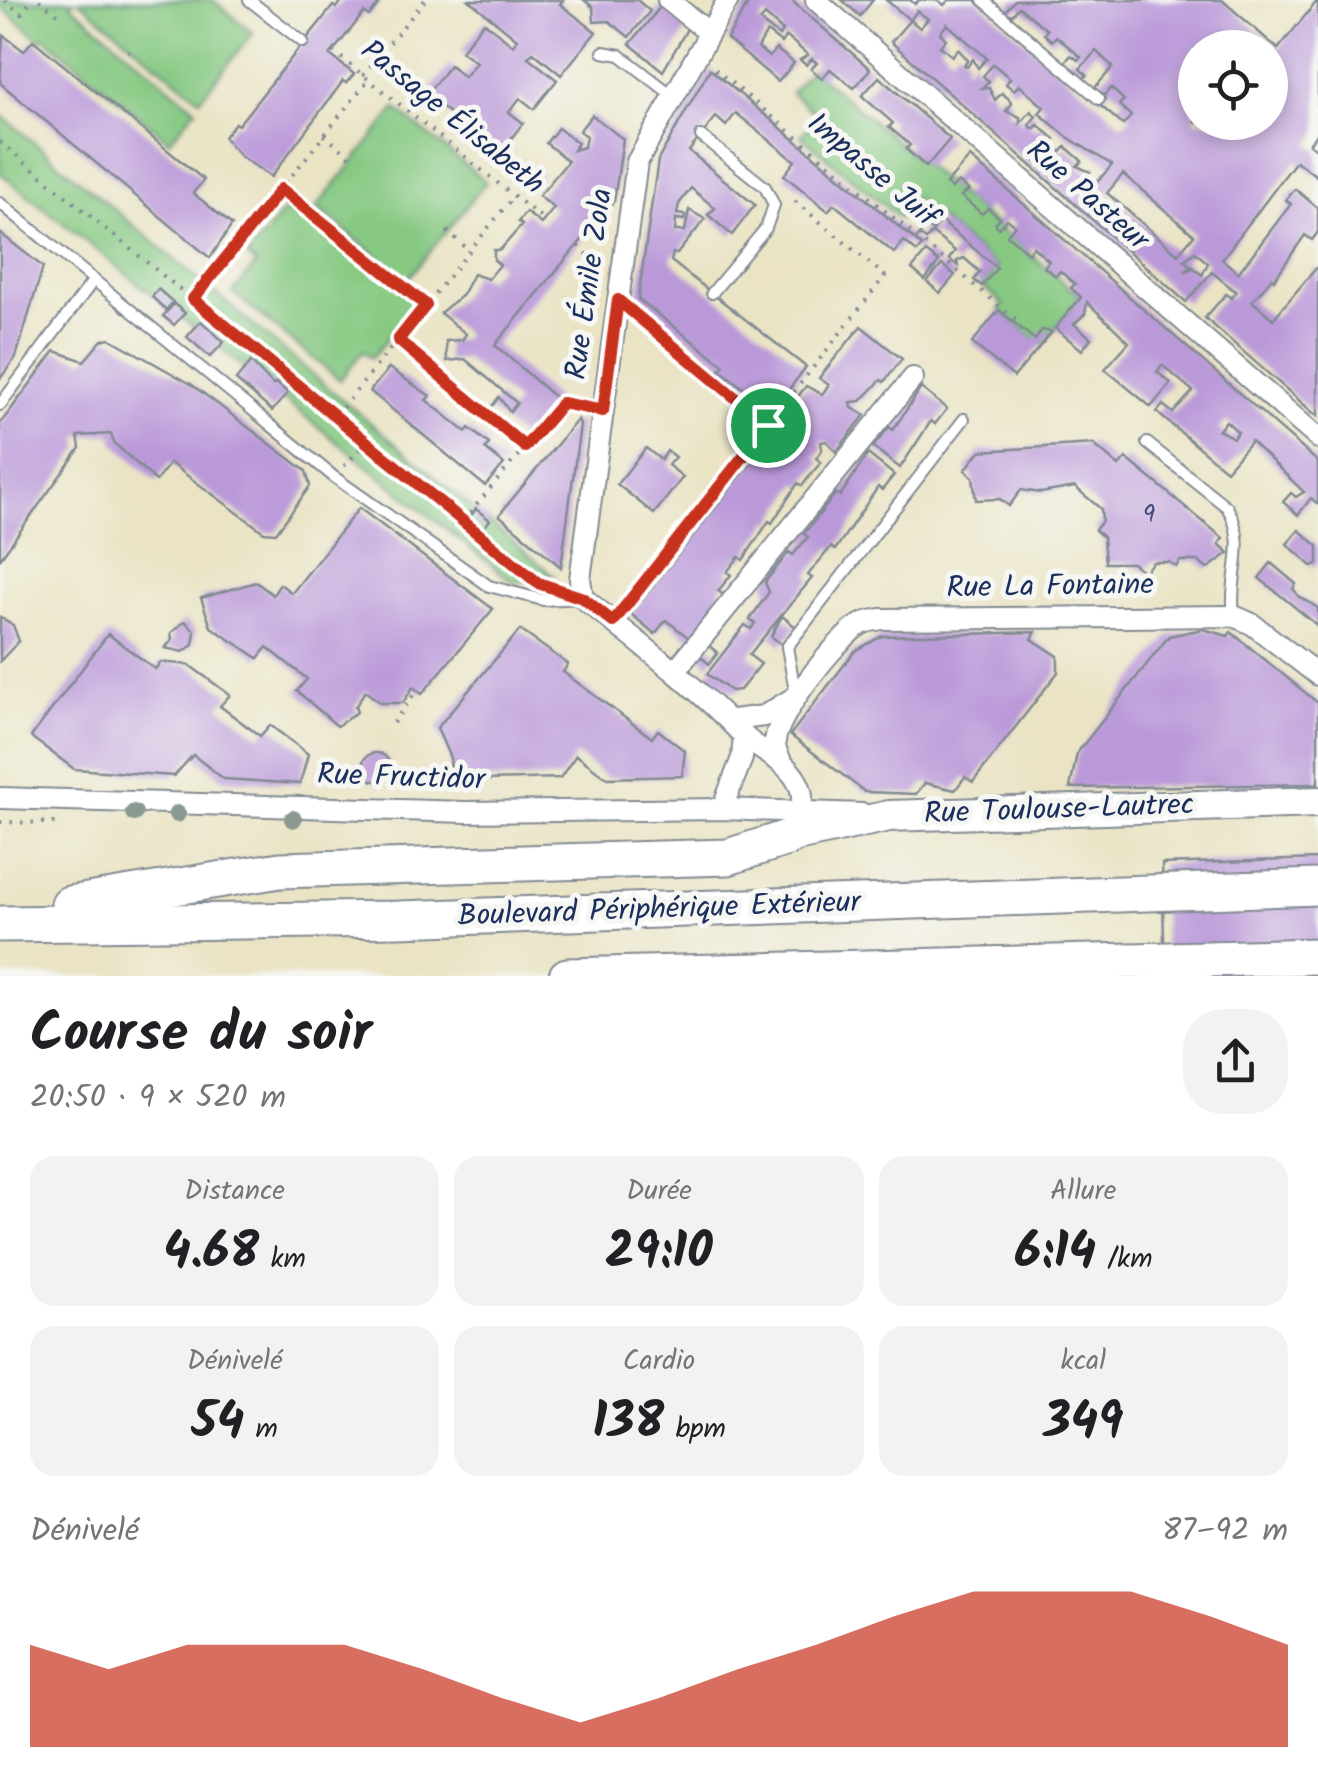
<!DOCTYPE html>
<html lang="fr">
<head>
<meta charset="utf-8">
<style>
  :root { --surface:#fff; --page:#f2f2f2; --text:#202124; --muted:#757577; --accent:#c8321e }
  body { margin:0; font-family:Kalam,sans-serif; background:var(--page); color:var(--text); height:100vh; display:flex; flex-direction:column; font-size:38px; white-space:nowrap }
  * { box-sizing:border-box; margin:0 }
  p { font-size:32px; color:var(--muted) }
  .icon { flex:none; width:55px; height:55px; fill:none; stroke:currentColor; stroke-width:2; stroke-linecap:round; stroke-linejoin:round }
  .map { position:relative; height:976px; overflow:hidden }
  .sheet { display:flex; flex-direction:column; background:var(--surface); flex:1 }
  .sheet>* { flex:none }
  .tools { position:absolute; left:1178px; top:30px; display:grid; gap:20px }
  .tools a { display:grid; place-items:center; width:110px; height:110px; border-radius:50%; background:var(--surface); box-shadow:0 5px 15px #0003; font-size:50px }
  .pin { position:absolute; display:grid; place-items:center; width:85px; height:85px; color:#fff; margin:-42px; border:5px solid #fff; border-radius:50%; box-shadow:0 2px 10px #0007 }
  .round { display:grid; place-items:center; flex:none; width:105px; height:105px; border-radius:40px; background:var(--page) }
  .summary { display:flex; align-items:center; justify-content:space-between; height:170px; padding:0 30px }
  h1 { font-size:55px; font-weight:700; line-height:75px }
  .figures { display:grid; grid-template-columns:repeat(3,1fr); gap:15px; height:170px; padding:10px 30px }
  .figures div { display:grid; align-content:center; border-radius:25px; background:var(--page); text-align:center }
  .figures b { font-size:50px; font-weight:700 }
  .figures small { font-size:28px; font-weight:400 }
  .figures p { font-size:28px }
  .chart { height:280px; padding:20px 30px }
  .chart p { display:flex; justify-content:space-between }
  .chart svg { width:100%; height:180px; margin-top:10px; fill:var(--accent); opacity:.7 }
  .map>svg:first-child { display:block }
</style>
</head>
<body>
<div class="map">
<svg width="1318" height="976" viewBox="0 0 1318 976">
  <rect width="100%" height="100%" fill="#f6f6f2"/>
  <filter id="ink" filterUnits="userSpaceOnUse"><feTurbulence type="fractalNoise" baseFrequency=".01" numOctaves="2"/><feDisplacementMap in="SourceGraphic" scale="20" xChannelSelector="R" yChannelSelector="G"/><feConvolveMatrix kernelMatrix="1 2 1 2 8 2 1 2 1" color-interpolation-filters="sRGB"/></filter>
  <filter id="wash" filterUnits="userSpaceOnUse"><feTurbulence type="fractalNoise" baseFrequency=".0048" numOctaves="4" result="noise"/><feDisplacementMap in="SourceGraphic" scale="40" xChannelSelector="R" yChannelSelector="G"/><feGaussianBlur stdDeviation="2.25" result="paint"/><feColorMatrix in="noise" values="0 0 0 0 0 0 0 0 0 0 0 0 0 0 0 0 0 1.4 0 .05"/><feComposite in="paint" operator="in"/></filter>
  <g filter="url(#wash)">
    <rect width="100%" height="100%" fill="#eae4c5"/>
    <g fill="#87c983" stroke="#517c70" stroke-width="2.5">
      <polygon points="0,0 74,0 71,5 196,109 169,141 44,37 40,40 0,6"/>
      <polygon points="78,0 213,0 253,33 200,99"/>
      <polygon points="811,69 1081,297 1041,345 999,310 1003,304 982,286 997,268 916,199 899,218 801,136 818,116 791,93"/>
      <polygon points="396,109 486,182 407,280 317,207"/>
      <polygon points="0,114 554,576 514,583 0,173"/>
      <polygon points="290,203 308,218 315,211 405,284 400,290 416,304 372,358 363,351 340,380 233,293 256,264 247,256"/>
    </g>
    <g id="blocks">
      <g fill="#ba99d9" fill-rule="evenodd">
        <polygon points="343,0 382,0 369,16 364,13 330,55 354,74 346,83 343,81 271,177 240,156 224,137 235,123 238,125 333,6 336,8"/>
        <polygon points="469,0 563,0 560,4 596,32 561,75 533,52 528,57 557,80 534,109 520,98 509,112 523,123 500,153 426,95 450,65 464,77 476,62 461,51 484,22 513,45 517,39"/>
        <polygon points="584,0 637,0 650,11 629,37 609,21 594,22 593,7"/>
        <path d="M 750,0 L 791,0 L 870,69 L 854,88 L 830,69 L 822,79 L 811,69 L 817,63 L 812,59 L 806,65 L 800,60 L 808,55 L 786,36 L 781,43 L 767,32 L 758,48 L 769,57 L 776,49 L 794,63 L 778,82 L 727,39 ZM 765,15 L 783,31 L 779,36 L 760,21 Z"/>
        <polygon points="842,0 873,0 860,16"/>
        <path d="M 886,0 L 910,0 L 915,4 L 919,0 L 938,0 L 944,5 L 949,0 L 977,0 L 1123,125 L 1131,116 L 1119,105 L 1124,100 L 1111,88 L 1102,98 L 1093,90 L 1113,67 L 1096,51 L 1080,69 L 1087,75 L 1082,80 L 1063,65 L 1071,55 L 1078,60 L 1081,57 L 1056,36 L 1052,41 L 1044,34 L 1047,30 L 1019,7 L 1012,15 L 1004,13 L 1015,0 L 1222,0 L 1278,49 L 1318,0 L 1318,132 L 1309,144 L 1318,150 L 1318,177 L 1296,161 L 1222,259 L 1238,273 L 1291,204 L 1286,200 L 1295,189 L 1318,208 L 1318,232 L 1312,240 L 1305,235 L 1274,280 L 1272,278 L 1252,301 L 1273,319 L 1318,266 L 1318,417 L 1205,318 L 1226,294 L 1231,298 L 1236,292 L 1212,272 L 1186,302 L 891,42 L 910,20 L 920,28 L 928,19 L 917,11 L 910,20 ZM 947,24 L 987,58 L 978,68 L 973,59 L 967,67 L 964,65 L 968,60 L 958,49 L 952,56 L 940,46 L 946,39 L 940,33 ZM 1195,48 L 1270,48 L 1270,122 L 1195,122 ZM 993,64 L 1010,78 L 1006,84 L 1014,90 L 1019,85 L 1044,107 L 1039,113 L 1066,136 L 1112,165 L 1097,182 L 1089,175 L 1081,185 L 1090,172 L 1077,166 L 1082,161 L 1066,147 L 1061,152 L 1051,144 L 1055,139 L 1038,125 L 1034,129 L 1029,125 L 1036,116 L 1031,111 L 1020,123 L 1020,117 L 1006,111 L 1012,104 L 1008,98 L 1002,93 L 995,100 L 989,88 L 982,88 L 989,81 L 983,76 ZM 1123,174 L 1194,235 L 1178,254 L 1107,193 ZM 1195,252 L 1208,263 L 1202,275 L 1193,267 L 1185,272 L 1191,266 L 1184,260 Z"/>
        <polygon points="661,6 688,27 663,71 630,44"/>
        <polygon points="3,35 24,51 33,40 204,180 193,193 232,225 210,258 0,83"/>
        <polygon points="710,69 922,246 917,252 904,241 894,253 834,204 828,211 784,175 795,161 736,113 726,126 716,117 689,151 755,205 732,235 708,215 715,208 691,188 679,204 677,214 685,215 684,220 676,219 675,231 685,231 689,210 705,219 677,254 673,253 671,261 806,367 777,405 754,389 750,393 720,370 724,365 638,299 658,160"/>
        <polygon points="879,77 950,139 926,167 906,149 910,145 889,127 893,123 862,96"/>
        <polygon points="592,115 623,139 614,201 495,345 559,401 526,441 489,410 499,397 510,412 517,403 465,359 447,361 446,341 462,340 466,334 440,313 462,295 473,274 488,279 500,265 494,260 494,250 500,250 522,225 518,222 526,212 541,224 554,208 539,196 568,161 546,143 558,128 578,143 573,150 584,147 586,136 579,131"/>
        <path d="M 970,157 L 1318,462 L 1318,504 L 1311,498 L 1298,515 L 1283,502 L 1291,493 L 1296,497 L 1304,492 L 1251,441 L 1226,470 L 1161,416 L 1157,412 L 1163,405 L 1173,413 L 1193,391 L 1162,365 L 1157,372 L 1171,383 L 1151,407 L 1105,369 L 1129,342 L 1087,302 L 1085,314 L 1074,324 L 1091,338 L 1082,350 L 1055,328 L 1081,297 L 1071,288 L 1075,284 L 1060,271 L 1056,276 L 1044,267 L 1049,261 L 1033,247 L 1028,253 L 1007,235 L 1015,225 L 1007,219 L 999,228 L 995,224 L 1000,218 L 988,208 L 982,214 L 961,196 L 969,190 L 958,182 L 952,189 L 946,184 ZM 1226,421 L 1238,432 L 1233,438 L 1219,430 Z"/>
        <polygon points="530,166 541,174 529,188 513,174 518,167 524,172"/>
        <polygon points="941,221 997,268 982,286 974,280 980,272 964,258 957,261 958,266 949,259 955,251 932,233 926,240 919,235 927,226 933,231"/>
        <polygon points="0,233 43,267 16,357 0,379"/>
        <polygon points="926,252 939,262 925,280 912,269"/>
        <polygon points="942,265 955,275 940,293 927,282"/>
        <polygon points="158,289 173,302 166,310 152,297"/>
        <polygon points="174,304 185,313 174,325 163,316"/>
        <polygon points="999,310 1035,340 1042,330 1052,332 1014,377 972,343"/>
        <polygon points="201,321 224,342 210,357 187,337"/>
        <polygon points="861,326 902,359 884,382 881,380 861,401 851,402 852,408 865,415 836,452 827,441 821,442 822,450 816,458 821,462 802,486 798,483 772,523 769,521 743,560 739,557 727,572 731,575 718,591 727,597 694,637 689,638 666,620 655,634 631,614 790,414 800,422 807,413 796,399 806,386 822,394 829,385 819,378"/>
        <polygon points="109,338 191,384 306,471 310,486 276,533 264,532 170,463 156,481 114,443 111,434 78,436 80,448 0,559 0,424 55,351 84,361 102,340"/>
        <polygon points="251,362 273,385 276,383 288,393 272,411 236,380"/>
        <polygon points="389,368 430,396 426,400 466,432 469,428 489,444 485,449 504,464 485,486 370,391"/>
        <polygon points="921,388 947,409 935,424 931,421 900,468 873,447 889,427 893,430"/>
        <polygon points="578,419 580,425 561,567 499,515"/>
        <polygon points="1093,444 1119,466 1126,458 1223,538 1219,544 1229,553 1207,569 1198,561 1180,561 1176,567 1169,562 1153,562 1144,572 1132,563 1105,563 1103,537 1095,530 1102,521 1101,509 1075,487 1041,493 1021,490 1009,506 1000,499 976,500 973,477 965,470 980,451"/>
        <polygon points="646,448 661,460 667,451 675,457 668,465 683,477 654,514 617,484"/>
        <polygon points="868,454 894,475 882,490 878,487 835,550 831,547 808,575 812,578 749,655 761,664 740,690 731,691 707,674 745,625 751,629 755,623 750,619 769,592 765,582 789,552 793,555 808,537 804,534 836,493 840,496"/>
        <polygon points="359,508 493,609 422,694 413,687 403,703 381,703 365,691 355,707 357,712 337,726 297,691 307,679 267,647 258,658 211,627 201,598 256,582 273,595 280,584 292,593"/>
        <polygon points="476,509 490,520 483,529 470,517"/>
        <polygon points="1299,530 1318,546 1318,564 1312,566 1287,544"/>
        <polygon points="1271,563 1296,584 1293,588 1298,596 1318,608 1318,626 1259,578"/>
        <polygon points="782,616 796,627 782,645 771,636"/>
        <polygon points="0,617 13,625 19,641 0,661"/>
        <polygon points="185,621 195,631 193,645 183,652 165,648 172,640 171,633"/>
        <polygon points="1203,629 1228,636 1231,632 1318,703 1318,784 1070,788 1077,753 1169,636"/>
        <polygon points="520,630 568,664 563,672 652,738 658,730 685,751 682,776 607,778 576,755 560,778 452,781 450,758 437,728"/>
        <polygon points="1036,632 1032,639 1058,656 1058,672 973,782 965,777 955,790 925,783 916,794 865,792 790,735 855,651 882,636"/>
        <polygon points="108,634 155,669 161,662 189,665 230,695 220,706 260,736 270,725 308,754 300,784 224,779 193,755 174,776 74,769 31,737"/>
        <polygon points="708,645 718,653 709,664 699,655"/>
        <circle cx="376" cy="767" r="14"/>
        <polygon points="1318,859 1318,975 1165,976 1162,864"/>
      </g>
    </g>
  </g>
  <g filter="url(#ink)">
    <use href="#blocks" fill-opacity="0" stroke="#828a92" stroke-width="2.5"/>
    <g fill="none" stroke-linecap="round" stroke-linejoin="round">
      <g stroke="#828a92" stroke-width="14">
        <g id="lane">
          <polyline points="249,0 303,42"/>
          <polyline points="983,0 1099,99"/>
          <polyline points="603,52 620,55 672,95"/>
          <polyline points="701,136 765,187 774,205 766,228 712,293"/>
          <polyline points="0,203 334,477 489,586 543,600 583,598"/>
          <polyline points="0,405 93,281"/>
          <path d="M 1147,443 L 1227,507 C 1250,545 1228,575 1234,615"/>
          <polyline points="796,696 787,647 964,419"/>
        </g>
      </g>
      <g stroke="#828a92" stroke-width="24">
        <g id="street">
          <polyline points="668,0 708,32"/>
          <path d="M 728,0 L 637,162 L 580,579 L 583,598 C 638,642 695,685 743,735 C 762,754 788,759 800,787 C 807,805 794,823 787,838"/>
          <polyline points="816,0 1318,438"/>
          <polyline points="675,671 913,378"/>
          <polyline points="733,720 764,716 795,697"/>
          <path d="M 780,759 C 778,754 775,750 775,744 C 773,719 838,637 860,625 C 866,621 875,620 882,619 L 1234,616 L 1252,624 L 1318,675"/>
          <polyline points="0,798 466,812 722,809 863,814"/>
          <polyline points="722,809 742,758 744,736"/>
        </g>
      </g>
      <g stroke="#828a92" stroke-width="34">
        <polyline id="primary" points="787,838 889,816 1318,802"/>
      </g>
      <g stroke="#828a92" stroke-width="39">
        <g id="highway">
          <polyline points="69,904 280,870 728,857 787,838"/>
          <polyline points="0,924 399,919 1318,887"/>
          <polyline points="567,976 1318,956"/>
        </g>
      </g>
      <g stroke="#828a92" stroke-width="4" stroke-dasharray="2.5 8" stroke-linecap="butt">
        <polyline points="5,0 21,14 32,0"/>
        <polyline points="39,0 60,16"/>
        <polyline points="333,51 544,220"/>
        <polyline points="128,52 133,45"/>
        <polyline points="715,69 1020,323"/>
        <polyline points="363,75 425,0"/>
        <polyline points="324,135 355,160"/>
        <polyline points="0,142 537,582"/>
        <polyline points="281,189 426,305"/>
        <polyline points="447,231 470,251"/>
        <polyline points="578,246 601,266"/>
        <polyline points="194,298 369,79"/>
        <polyline points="638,316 768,425"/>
        <polyline points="398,341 525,447"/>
        <polyline points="336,416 514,196"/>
        <polyline points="344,466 367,442"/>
        <polyline points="463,521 562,403 583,407"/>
        <polyline points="625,607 885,276 790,197"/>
        <polyline points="393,723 417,690"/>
        <polyline points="0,822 55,823"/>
      </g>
      <use href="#lane" stroke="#fff" stroke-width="10"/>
      <use href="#street" stroke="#fff" stroke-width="20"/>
      <use href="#primary" stroke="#fff" stroke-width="30"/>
      <use href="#highway" stroke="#fff" stroke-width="35"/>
    </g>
    <g fill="#8a9a92">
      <circle cx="134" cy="813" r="9"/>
      <circle cx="177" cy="814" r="9"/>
      <circle cx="293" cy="819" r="9"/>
    </g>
  </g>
  <g fill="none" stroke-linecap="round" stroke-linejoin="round" filter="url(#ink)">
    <g stroke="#fff" stroke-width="20">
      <polygon id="route" points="281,189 426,305 398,340 525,447 562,403 603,411 618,300 768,425 613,622 583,598 538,583 193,299"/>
    </g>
    <use href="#route" stroke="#c8321e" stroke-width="12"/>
  </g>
  <g text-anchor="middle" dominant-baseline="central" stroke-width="10" stroke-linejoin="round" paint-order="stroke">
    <g font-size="25" fill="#434a7d">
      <text x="1149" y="515">9</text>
    </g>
    <g font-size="30" fill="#1b2f5e" stroke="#f6f6f2">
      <text transform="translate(452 118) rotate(39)">Passage Élisabeth</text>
      <text transform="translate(872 171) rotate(40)">Impasse Juif</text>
      <text transform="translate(1087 196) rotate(41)">Rue Pasteur</text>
      <text transform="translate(590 284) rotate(-82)">Rue Émile Zola</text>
      <text transform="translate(1050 587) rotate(-1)">Rue La Fontaine</text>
      <text transform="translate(401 778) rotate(2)">Rue Fructidor</text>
      <text transform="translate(1059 810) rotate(-2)">Rue Toulouse-Lautrec</text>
      <text transform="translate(659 910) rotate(-2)">Boulevard Périphérique Extérieur</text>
    </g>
  </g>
</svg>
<div class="tools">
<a><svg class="icon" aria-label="locate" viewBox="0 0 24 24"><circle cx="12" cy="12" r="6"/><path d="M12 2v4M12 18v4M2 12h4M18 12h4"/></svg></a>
</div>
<div class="pin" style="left:768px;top:425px;background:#1e9e55"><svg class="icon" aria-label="arrive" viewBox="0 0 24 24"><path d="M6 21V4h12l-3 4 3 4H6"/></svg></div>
</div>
<section class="sheet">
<div class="summary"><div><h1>Course du soir</h1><p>20:50 · 9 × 520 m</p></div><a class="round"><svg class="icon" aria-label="share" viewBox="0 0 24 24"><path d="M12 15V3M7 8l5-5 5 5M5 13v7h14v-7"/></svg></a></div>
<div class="figures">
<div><p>Distance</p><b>4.68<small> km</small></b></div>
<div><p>Durée</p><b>29:10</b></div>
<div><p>Allure</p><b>6:14<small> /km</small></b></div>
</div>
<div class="figures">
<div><p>Dénivelé</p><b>54<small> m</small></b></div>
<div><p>Cardio</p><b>138<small> bpm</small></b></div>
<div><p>kcal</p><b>349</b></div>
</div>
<div class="chart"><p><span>Dénivelé</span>87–92 m</p>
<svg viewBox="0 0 160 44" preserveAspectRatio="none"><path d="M0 44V19L10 25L20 19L30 19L40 19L50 25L60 32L70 38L80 32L90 25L100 19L110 12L120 6L130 6L140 6L150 12L160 19V44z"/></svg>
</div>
</section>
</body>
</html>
